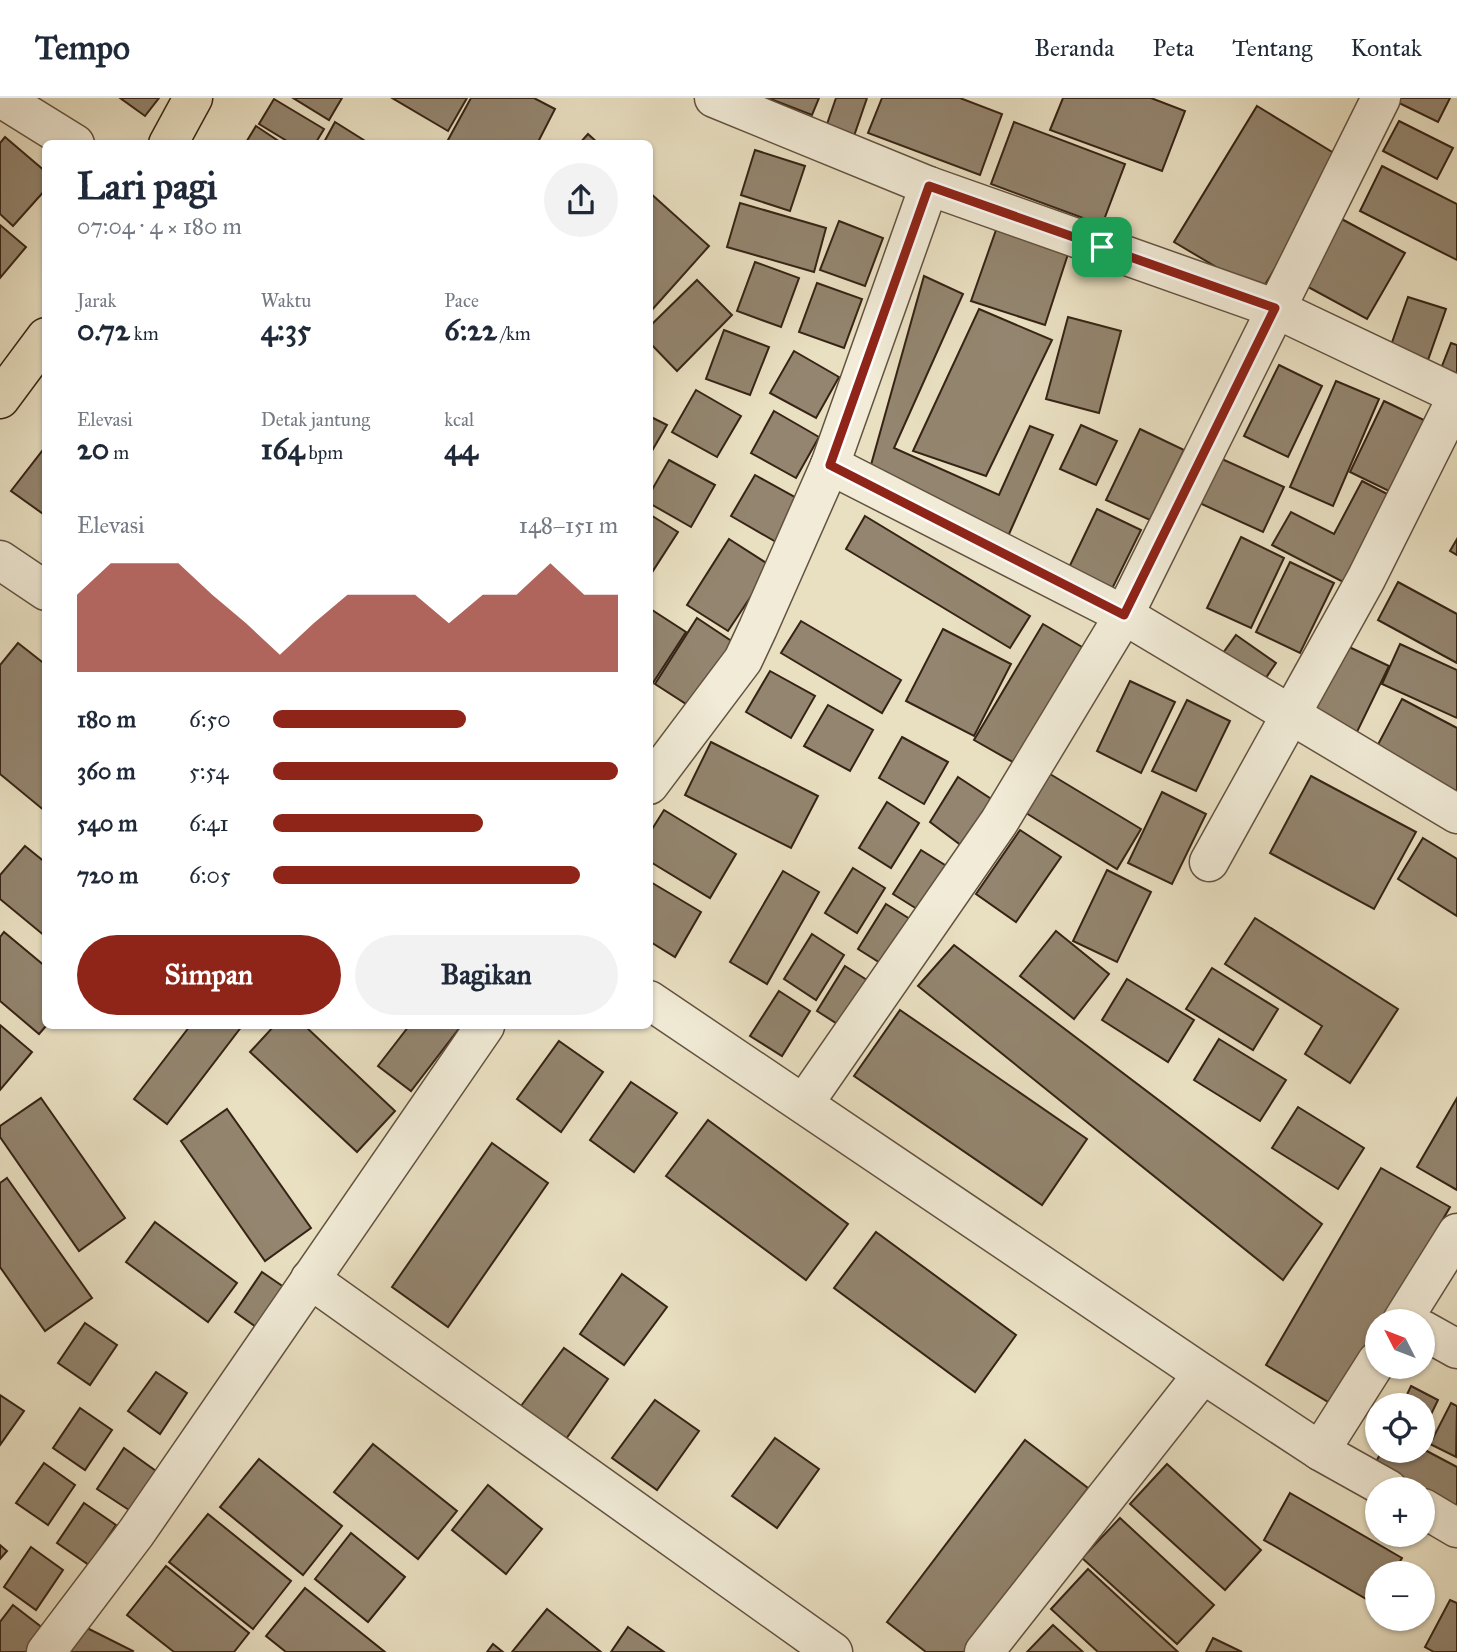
<!DOCTYPE html>
<html lang="id">
<head>
<meta charset="utf-8">
<style>
  :root { --surface:#fff; --page:#f2f2f3; --text:#1f2937; --muted:#747a83; --line:#e0e1e3; --accent:#8f2418 }
  body { margin:0; font-family:"IM FELL Great Primer",serif; background:var(--page); color:var(--text); height:100vh; display:flex; flex-direction:column; font-size:26px; white-space:nowrap }
  * { box-sizing:border-box; margin:0 }
  p { font-size:23px; color:var(--muted) }
  .icon { flex:none; width:38px; height:38px; fill:none; stroke:currentColor; stroke-width:2; stroke-linecap:round; stroke-linejoin:round }
  .map { position:relative; flex:1; overflow:hidden }
  .panel { position:absolute; left:42px; top:42px; width:611px; height:889px; display:flex; flex-direction:column; background:var(--surface); border-radius:10px; box-shadow:0 2px 5px #0004 }
  .panel>* { flex:none }
  .needle { width:46px; rotate:312deg }
  .tools { position:absolute; left:1365px; top:1211px; display:grid; gap:14px }
  .tools a { display:grid; place-items:center; width:70px; height:70px; border-radius:50%; background:var(--surface); box-shadow:0 2px 5px #0004; font-size:35px }
  .pin { position:absolute; display:grid; place-items:center; width:60px; height:60px; color:#fff; margin:-30px; border-radius:14px; box-shadow:0 4px 10px #0006 }
  .round { display:grid; place-items:center; flex:none; width:74px; height:74px; border-radius:37px; background:var(--page) }
  .summary { display:flex; align-items:center; justify-content:space-between; height:119px; padding:0 35px }
  h1 { font-size:38px; font-weight:700; line-height:52px }
  .figures { display:grid; grid-template-columns:repeat(3,1fr); gap:10px; height:119px; padding:7px 35px }
  .figures div { display:grid; align-content:center }
  .figures b { font-size:30px; font-weight:700 }
  .figures small { font-size:19px; font-weight:400 }
  .figures p { font-size:19px }
  .chart { height:196px; padding:14px 35px }
  .chart p { display:flex; justify-content:space-between }
  .chart svg { width:100%; height:126px; margin-top:7px; fill:var(--accent); opacity:.7 }
  .cta { display:flex; gap:14px; margin-top:auto; padding:14px 35px }
  .cta a { flex:1; height:80px; border-radius:42px; background:var(--accent); color:#fff; font-size:28px; font-weight:700; line-height:80px; text-align:center }
  .cta a+a { background:var(--page); color:var(--text) }
  ul { padding:0 35px; list-style:none; font-size:23px }
  li { display:grid; grid-template-columns:112px 84px 1fr; align-items:center; height:52px }
  li i { height:18px; border-radius:9px; background:var(--accent) }
  header { display:flex; align-items:center; gap:42px; box-sizing:border-box; height:98px; padding:0 35px; background:var(--surface); border-bottom:2px solid var(--line) }
  header strong { font-size:33px }
  nav { display:flex; gap:38px; margin-inline-start:auto; font-size:24px }
  .map>svg:first-child { display:block }
</style>
</head>
<body>
<header>
<strong>Tempo</strong>
<nav><a>Beranda</a><a>Peta</a><a>Tentang</a><a>Kontak</a></nav>
</header>
<div class="map">
<svg width="1457" height="1554" viewBox="0 0 1457 1554">
  <rect width="100%" height="100%" fill="#e9e0c2"/>
  <filter id="stains"><feTurbulence type="fractalNoise" baseFrequency=".00286" numOctaves="4"/><feColorMatrix values="0 0 0 0 .2 0 0 0 0 .09 0 0 0 0 .02 0 0 0 .5 -.17"/></filter>
  <radialGradient id="worn" r=".72"><stop offset=".6" stop-color="#630" stop-opacity="0"/><stop offset="1" stop-color="#630" stop-opacity=".3"/></radialGradient>
  <g fill="#93856f" stroke="#362315" stroke-width="2">
    <polygon points="120,0 159,0 145,18"/>
    <polygon points="293,0 342,0 329,22"/>
    <polygon points="392,0 467,0 448,33"/>
    <polygon points="471,0 534,0 555,11 537,46 454,46 448,42"/>
    <polygon points="768,0 819,0 812,17"/>
    <polygon points="836,0 867,0 854,38 826,29"/>
    <polygon points="882,0 960,0 1002,16 980,77 868,35"/>
    <polygon points="1063,0 1151,0 1185,13 1162,73 1050,32"/>
    <polygon points="1397,0 1450,0 1438,24 1395,3"/>
    <polygon points="274,1 324,31 315,46 292,46 259,26"/>
    <polygon points="1257,8 1342,60 1260,195 1174,144"/>
    <polygon points="1399,23 1453,50 1437,81 1383,53"/>
    <polygon points="335,24 370,46 323,46"/>
    <polygon points="1014,24 1125,66 1102,127 991,86"/>
    <polygon points="256,28 283,46 245,46"/>
    <polygon points="588,36 599,46 579,46"/>
    <polygon points="5,39 46,74 46,91 13,128 0,116 0,45"/>
    <polygon points="755,52 805,68 790,113 741,97"/>
    <polygon points="1382,68 1457,106 1457,162 1360,113"/>
    <polygon points="649,94 709,148 651,213 649,211"/>
    <polygon points="740,105 826,130 814,174 727,149"/>
    <polygon points="1336,118 1405,155 1367,221 1299,184"/>
    <polygon points="839,123 883,140 865,188 820,172"/>
    <polygon points="0,127 26,149 0,180"/>
    <polygon points="996,132 1068,156 1045,227 971,203"/>
    <polygon points="755,164 799,180 781,229 737,213"/>
    <polygon points="924,178 963,196 894,350 999,397 1030,328 1053,337 1005,445 869,374"/>
    <polygon points="697,182 732,217 677,273 649,244 649,229"/>
    <polygon points="817,185 862,201 844,250 799,234"/>
    <polygon points="1408,199 1446,211 1428,262 1390,250"/>
    <polygon points="979,211 1052,242 986,378 913,353"/>
    <polygon points="1068,219 1121,233 1099,315 1046,301"/>
    <polygon points="724,232 769,249 750,297 706,281"/>
    <polygon points="1451,245 1457,247 1457,294 1435,286"/>
    <polygon points="794,253 839,279 816,320 770,295"/>
    <polygon points="1279,267 1322,288 1288,359 1244,338"/>
    <polygon points="1336,283 1379,301 1333,408 1290,389"/>
    <polygon points="696,292 741,318 717,359 672,334"/>
    <polygon points="1384,303 1428,324 1393,395 1350,374"/>
    <polygon points="774,313 819,339 796,380 751,355"/>
    <polygon points="649,318 667,327 649,358"/>
    <polygon points="1081,327 1117,343 1096,387 1060,371"/>
    <polygon points="1140,331 1184,352 1150,422 1106,402"/>
    <polygon points="46,348 46,418 11,393"/>
    <polygon points="1213,357 1284,389 1263,434 1193,402"/>
    <polygon points="669,362 715,387 691,429 649,405 649,397"/>
    <polygon points="755,377 800,402 776,444 731,418"/>
    <polygon points="1362,383 1393,399 1347,486 1272,447 1291,414 1334,436"/>
    <polygon points="1097,411 1141,432 1106,503 1063,482"/>
    <polygon points="649,416 678,434 649,479"/>
    <polygon points="865,418 1030,518 1010,550 846,451"/>
    <polygon points="1241,439 1284,460 1251,530 1207,510"/>
    <polygon points="729,441 771,468 728,533 687,507"/>
    <polygon points="1457,441 1457,457 1450,453"/>
    <polygon points="1290,464 1334,485 1300,555 1256,534"/>
    <polygon points="1398,484 1457,516 1457,565 1378,522"/>
    <polygon points="649,510 686,534 649,591"/>
    <polygon points="697,520 739,548 697,613 655,586"/>
    <polygon points="801,523 901,582 882,615 781,555"/>
    <polygon points="1043,526 1094,556 1025,671 974,642"/>
    <polygon points="943,531 1011,566 974,638 906,603"/>
    <polygon points="1236,537 1276,565 1259,590 1218,562"/>
    <polygon points="18,545 46,567 46,714 0,676 0,567"/>
    <polygon points="1400,546 1457,572 1457,620 1382,586"/>
    <polygon points="1345,547 1389,568 1355,638 1311,617"/>
    <polygon points="770,573 815,598 791,640 746,614"/>
    <polygon points="1130,583 1175,604 1141,675 1097,653"/>
    <polygon points="1402,601 1457,630 1457,701 1373,656"/>
    <polygon points="1187,602 1230,623 1196,693 1152,673"/>
    <polygon points="828,607 873,632 850,673 804,648"/>
    <polygon points="902,639 948,664 924,706 879,680"/>
    <polygon points="711,644 818,698 791,750 685,697"/>
    <polygon points="1050,676 1141,731 1117,771 1026,715"/>
    <polygon points="1311,678 1416,734 1374,811 1270,755"/>
    <polygon points="958,679 1002,708 970,754 930,724"/>
    <polygon points="1162,694 1206,716 1172,786 1128,765"/>
    <polygon points="887,704 919,725 891,770 859,750"/>
    <polygon points="664,712 736,756 710,800 649,763 649,736"/>
    <polygon points="1020,732 1061,759 1016,824 976,796"/>
    <polygon points="1423,740 1457,761 1457,818 1398,781"/>
    <polygon points="25,748 46,765 46,839 0,801 0,777"/>
    <polygon points="921,752 953,772 925,816 893,796"/>
    <polygon points="853,770 885,790 857,835 825,815"/>
    <polygon points="1107,772 1151,794 1117,864 1073,843"/>
    <polygon points="783,773 819,794 767,886 730,864"/>
    <polygon points="649,783 701,814 675,859 649,843"/>
    <polygon points="886,806 918,826 890,871 858,851"/>
    <polygon points="1255,820 1398,911 1350,985 1305,956 1322,928 1225,866"/>
    <polygon points="1056,833 1109,876 1074,921 1020,878"/>
    <polygon points="4,834 46,869 46,928 39,936 0,903 0,839"/>
    <polygon points="812,836 844,857 816,902 784,881"/>
    <polygon points="954,847 1322,1126 1283,1182 918,888"/>
    <polygon points="845,868 878,889 850,934 817,913"/>
    <polygon points="1212,870 1278,911 1253,952 1186,911"/>
    <polygon points="1127,881 1194,922 1168,964 1102,922"/>
    <polygon points="779,893 810,913 782,958 750,938"/>
    <polygon points="900,912 1087,1041 1042,1107 854,978"/>
    <polygon points="0,927 32,954 0,992"/>
    <polygon points="190,928 242,928 167,1026 134,1001"/>
    <polygon points="274,928 305,928 395,1013 357,1054 250,954"/>
    <polygon points="409,928 461,928 411,993 378,968"/>
    <polygon points="1219,941 1286,982 1260,1023 1194,982"/>
    <polygon points="559,943 603,974 561,1034 517,1001"/>
    <polygon points="631,984 677,1015 634,1074 590,1042"/>
    <polygon points="41,1000 125,1120 79,1153 0,1039 0,1028"/>
    <polygon points="1457,1000 1457,1092 1417,1069"/>
    <polygon points="1298,1009 1364,1050 1338,1091 1272,1050"/>
    <polygon points="227,1011 311,1130 265,1163 181,1043"/>
    <polygon points="708,1022 848,1126 806,1182 666,1078"/>
    <polygon points="492,1045 548,1085 448,1229 392,1189"/>
    <polygon points="1381,1070 1450,1109 1384,1223 1377,1223 1377,1235 1335,1308 1266,1267"/>
    <polygon points="7,1080 92,1200 45,1233 0,1169 0,1085"/>
    <polygon points="155,1124 237,1185 208,1224 126,1164"/>
    <polygon points="876,1134 1016,1237 975,1294 834,1190"/>
    <polygon points="262,1174 294,1196 266,1236 235,1214"/>
    <polygon points="622,1176 667,1209 624,1267 580,1236"/>
    <polygon points="85,1225 117,1247 90,1287 58,1265"/>
    <polygon points="564,1250 608,1281 566,1341 521,1308"/>
    <polygon points="156,1274 187,1295 160,1336 128,1313"/>
    <polygon points="1411,1288 1438,1302 1423,1333 1423,1307 1402,1307"/>
    <polygon points="0,1297 24,1313 0,1347"/>
    <polygon points="655,1302 699,1333 657,1392 612,1360"/>
    <polygon points="1451,1305 1457,1308 1456,1359 1430,1346"/>
    <polygon points="80,1310 112,1332 85,1372 53,1350"/>
    <polygon points="775,1340 819,1371 777,1430 732,1398"/>
    <polygon points="1025,1342 1088,1390 965,1554 926,1554 887,1524"/>
    <polygon points="373,1346 457,1413 418,1461 334,1394"/>
    <polygon points="124,1350 156,1373 129,1412 97,1391"/>
    <polygon points="1423,1351 1457,1369 1457,1422 1423,1391 1399,1391 1369,1376 1382,1353"/>
    <polygon points="259,1361 342,1428 303,1477 220,1409"/>
    <polygon points="44,1365 75,1387 48,1427 16,1405"/>
    <polygon points="1167,1366 1261,1452 1225,1492 1130,1406"/>
    <polygon points="488,1387 542,1431 506,1476 452,1432"/>
    <polygon points="1290,1395 1402,1460 1393,1475 1377,1475 1375,1506 1264,1442"/>
    <polygon points="84,1405 116,1427 89,1467 57,1445"/>
    <polygon points="208,1416 291,1483 253,1531 169,1464"/>
    <polygon points="1120,1420 1214,1507 1177,1546 1082,1460"/>
    <polygon points="351,1435 405,1479 368,1524 315,1481"/>
    <polygon points="0,1447 7,1453 0,1461"/>
    <polygon points="31,1449 63,1472 36,1512 4,1489"/>
    <polygon points="166,1468 249,1535 234,1554 174,1554 127,1517"/>
    <polygon points="1088,1471 1178,1554 1098,1554 1051,1511"/>
    <polygon points="305,1490 385,1554 286,1554 266,1538"/>
    <polygon points="1450,1502 1457,1505 1457,1554 1434,1554 1425,1549"/>
    <polygon points="13,1507 44,1531 26,1554 0,1554 0,1524"/>
    <polygon points="547,1511 601,1554 512,1554"/>
    <polygon points="81,1527 133,1553 132,1554 67,1554"/>
    <polygon points="1053,1527 1083,1554 1027,1554"/>
    <polygon points="628,1529 664,1554 611,1554"/>
    <polygon points="1213,1540 1242,1554 1206,1554"/>
    <polygon points="493,1546 503,1554 487,1554"/>
  </g>
  <g fill="none" stroke-linecap="round" stroke-linejoin="round">
    <g stroke="#635240" stroke-width="41">
      <g id="minor">
        <polyline points="1,0 75,46"/>
        <polyline points="714,0 929,88 1274,210 1457,297"/>
        <polyline points="830,367 1124,517 1457,716"/>
        <polyline points="0,462 46,493"/>
        <polyline points="649,687 743,562 758,530 830,367 929,88"/>
        <polyline points="1209,764 1366,481 1457,299"/>
        <polyline points="649,902 1203,1276 1320,1353 1388,1391"/>
        <polyline points="805,1004 999,724 1124,517 1381,0"/>
        <polyline points="310,1181 833,1554"/>
        <polyline points="1402,1223 1457,1135"/>
        <polyline points="1423,1232 1457,1251"/>
        <polyline points="1320,1353 1377,1263"/>
        <polyline points="1423,1410 1457,1430"/>
        <polyline points="46,1554 136,1435 485,928"/>
        <polyline points="984,1554 1203,1276"/>
      </g>
    </g>
    <g stroke="#362315" stroke-width="41">
      <g id="trunk">
        <polyline points="168,46 193,0"/>
        <polyline points="0,301 46,239"/>
      </g>
    </g>
    <use href="#minor" stroke="#f1ebd7" stroke-width="38"/>
    <use href="#trunk" stroke="#e9e0c2" stroke-width="38"/>
  </g>
  <g fill="none" stroke-linecap="round" stroke-linejoin="round">
    <g stroke="#fff" stroke-width="14">
      <polygon id="route" points="929,88 1275,210 1124,517 830,367"/>
    </g>
    <use href="#route" stroke="#8f2418" stroke-width="9"/>
  </g>
  <rect width="100%" height="100%" filter="url(#stains)"/>
  <rect width="100%" height="100%" fill="url(#worn)"/>
</svg>
<div class="tools">
<a><svg class="needle" viewBox="-14 -14 28 28"><path d="M0-13l5 13h-10z" fill="#e53935"/><path d="M0 13l5-13h-10z" fill="#747a83"/></svg></a>
<a><svg class="icon" aria-label="locate" viewBox="0 0 24 24"><circle cx="12" cy="12" r="6"/><path d="M12 2v4M12 18v4M2 12h4M18 12h4"/></svg></a>
<a>+</a>
<a>−</a>
</div>
<div class="pin" style="left:1102px;top:149px;background:#1e9e55"><svg class="icon" aria-label="arrive" viewBox="0 0 24 24"><path d="M6 21V4h12l-3 4 3 4H6"/></svg></div>
<section class="panel">
<div class="summary"><div><h1>Lari pagi</h1><p>07:04 · 4 × 180 m</p></div><a class="round"><svg class="icon" aria-label="share" viewBox="0 0 24 24"><path d="M12 15V3M7 8l5-5 5 5M5 13v7h14v-7"/></svg></a></div>
<div class="figures">
<div><p>Jarak</p><b>0.72<small> km</small></b></div>
<div><p>Waktu</p><b>4:35</b></div>
<div><p>Pace</p><b>6:22<small> /km</small></b></div>
</div>
<div class="figures">
<div><p>Elevasi</p><b>20<small> m</small></b></div>
<div><p>Detak jantung</p><b>164<small> bpm</small></b></div>
<div><p>kcal</p><b>44</b></div>
</div>
<div class="chart"><p><span>Elevasi</span>148–151 m</p>
<svg viewBox="0 0 160 44" preserveAspectRatio="none"><path d="M0 44V17L10 6L20 6L30 6L40 17L50 27L60 38L70 27L80 17L90 17L100 17L110 27L120 17L130 17L140 6L150 17L160 17V44z"/></svg>
</div>
<ul>
<li><b>180 m</b>6:50<i style="width:56%"></i></li>
<li><b>360 m</b>5:54<i style="width:100%"></i></li>
<li><b>540 m</b>6:41<i style="width:61%"></i></li>
<li><b>720 m</b>6:05<i style="width:89%"></i></li>
</ul>
<div class="cta"><a>Simpan</a><a>Bagikan</a></div>
</section>
</div>
</body>
</html>
